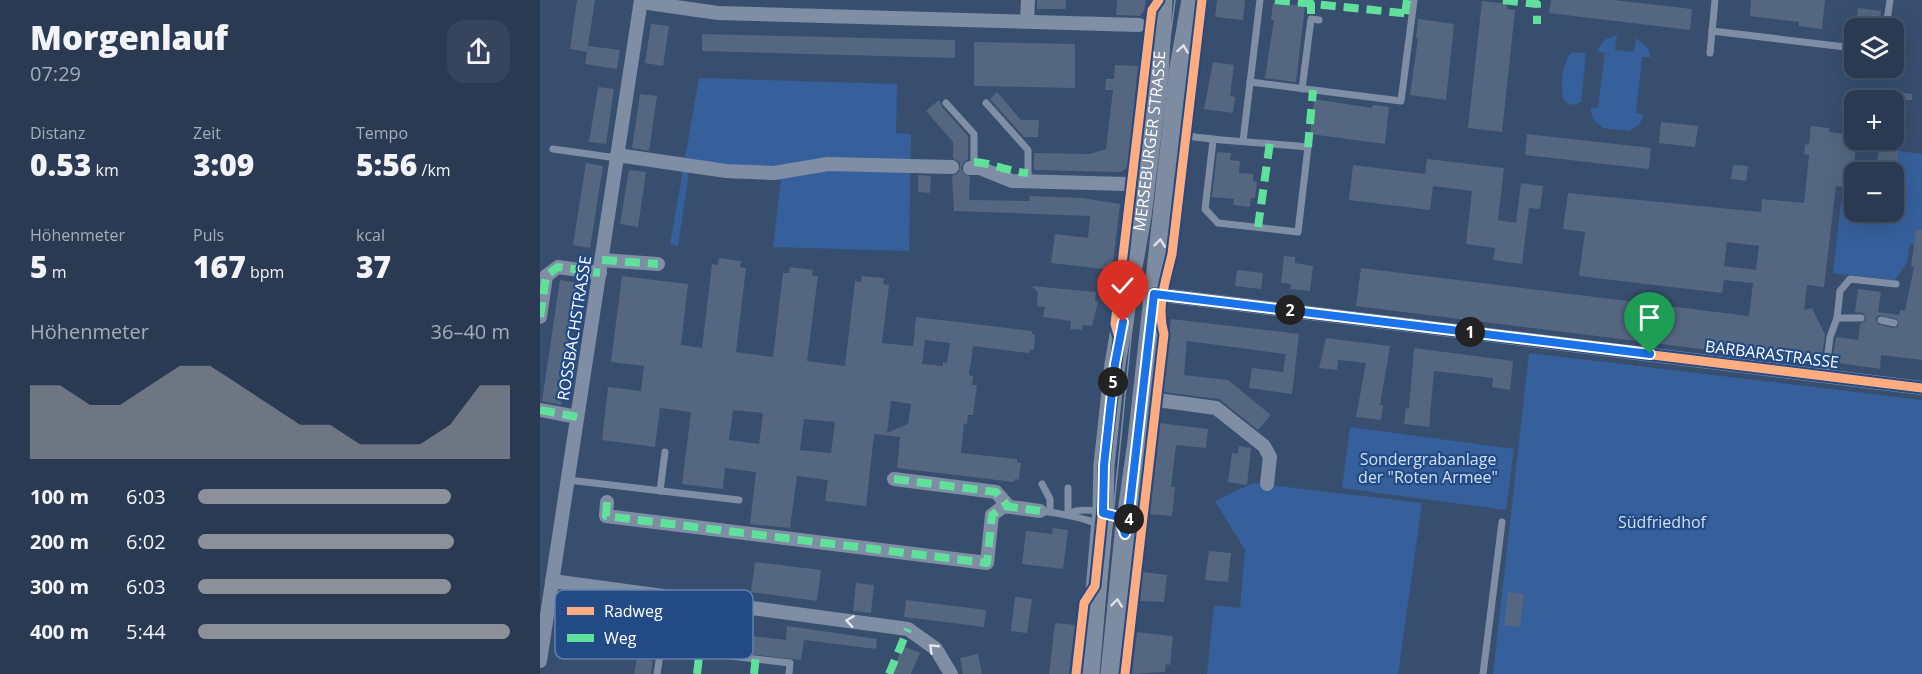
<!DOCTYPE html>
<html lang="de">
<head>
<meta charset="utf-8">
<style>
  :root { --surface:#2a3a53; --page:#36455d; --text:#f1f3f6; --muted:#a5adb8; --line:#46546a; --accent:#8c9099 }
  body { margin:0; font-family:"Open Sans",sans-serif; background:var(--page); color:var(--text); height:100vh; display:flex; flex-direction:column; font-size:22px; white-space:nowrap }
  * { box-sizing:border-box; margin:0 }
  p { font-size:20px; color:var(--muted) }
  .icon { flex:none; width:33px; height:33px; fill:none; stroke:currentColor; stroke-width:2; stroke-linecap:round; stroke-linejoin:round }
  .map { position:relative; flex:1; overflow:hidden }
  .panel { display:flex; flex-direction:column; background:var(--surface); width:540px }
  .panel>* { flex:none }
  .fabs { position:absolute; left:1304px; top:18px; display:grid; gap:12px }
  .fabs a { display:grid; place-items:center; width:60px; height:60px; border-radius:12px; background:var(--surface); box-shadow:0 6px 24px #0002,0 0 0 2px var(--line); font-size:30px }
  .pin { position:absolute; display:grid; place-items:center; width:51px; height:51px; color:#fff; margin:-62px -26px; border-radius:50% 50% 50% 0; rotate:-45deg; box-shadow:0 0 6px #0007 }
  .pin .icon { rotate:45deg }
  .km { position:absolute; width:30px; height:30px; margin:-15px; border-radius:50%; background:#222; color:#fff; font-size:16px; line-height:30px; text-align:center }
  .round { display:grid; place-items:center; flex:none; width:63px; height:63px; border-radius:18px; background:var(--page) }
  .headline { display:flex; align-items:center; justify-content:space-between; height:102px; padding:0 30px }
  h1 { font-size:33px; font-weight:800; line-height:45px }
  .stats { display:grid; grid-template-columns:repeat(3,1fr); gap:9px; height:102px; padding:6px 30px }
  .stats div { display:grid; align-content:center }
  .stats b { font-size:30px; font-weight:800 }
  .stats small { font-size:16px; font-weight:400 }
  .stats p { font-size:16px }
  .chart { height:168px; padding:12px 30px }
  .chart p { display:flex; justify-content:space-between }
  .chart svg { width:100%; height:108px; margin-top:6px; fill:var(--accent); opacity:.7 }
  ul { padding:0 30px; list-style:none; font-size:20px }
  li { display:grid; grid-template-columns:96px 72px 1fr; align-items:center; height:45px }
  li i { height:15px; border-radius:8px; background:var(--accent) }
  main { display:flex; flex:1; min-height:0 }
  .map>svg:first-child { display:block }
</style>
</head>
<body>
<main>
<section class="panel">
<div class="headline"><div><h1>Morgenlauf</h1><p>07:29</p></div><a class="round"><svg class="icon" aria-label="share" viewBox="0 0 24 24"><path d="M12 15V3M7 8l5-5 5 5M5 13v7h14v-7"/></svg></a></div>
<div class="stats">
<div><p>Distanz</p><b>0.53<small> km</small></b></div>
<div><p>Zeit</p><b>3:09</b></div>
<div><p>Tempo</p><b>5:56<small> /km</small></b></div>
</div>
<div class="stats">
<div><p>Höhenmeter</p><b>5<small> m</small></b></div>
<div><p>Puls</p><b>167<small> bpm</small></b></div>
<div><p>kcal</p><b>37</b></div>
</div>
<div class="chart"><p><span>Höhenmeter</span>36–40 m</p>
<svg viewBox="0 0 160 44" preserveAspectRatio="none"><path d="M0 44V14L10 14L20 22L30 22L40 14L50 6L60 6L70 14L80 22L90 30L100 30L110 38L120 38L130 38L140 30L150 14L160 14V44z"/></svg>
</div>
<ul>
<li><b>100 m</b>6:03<i style="width:81%"></i></li>
<li><b>200 m</b>6:02<i style="width:82%"></i></li>
<li><b>300 m</b>6:03<i style="width:81%"></i></li>
<li><b>400 m</b>5:44<i style="width:100%"></i></li>
</ul>
</section>
<div class="map">
<svg width="1382" height="674" viewBox="0 0 1382 674">
  <rect width="100%" height="100%" fill="#384e6f"/>
  <g fill="#35609b">
    <polygon points="1077,35 1075,50 1094,52 1096,38 1107,47 1111,57 1102,57 1096,113 1104,115 1099,125 1089,131 1063,128 1053,119 1050,108 1058,108 1065,53 1057,51 1064,40"/>
    <path d="M 1032,52 L 1046,53 L 1041,102 L 1034,105 L 1026,103 C 1018,93 1022,61 1032,52 Z"/>
    <polygon points="159,78 357,84 356,133 371,134 369,251 233,247 241,180 196,179 149,172 138,246 130,244"/>
    <polygon points="1359,151 1382,154 1382,243 1370,244 1367,262 1355,280 1293,273 1301,203 1314,205 1314,212 1353,212 1353,176 1356,176"/>
    <polygon points="989,353 1382,400 1382,674 953,674"/>
    <polygon points="810,427 974,449 966,510 802,488"/>
    <polygon points="713,483 882,503 858,674 667,674 674,605 700,608 705,550 675,501"/>
  </g>
  <g fill="#546680" fill-rule="evenodd">
    <polygon points="37,0 55,0 47,52 30,49"/>
    <rect x="497" y="0" width="29" height="9"/>
    <polygon points="577,0 606,0 604,11 600,16 576,15"/>
    <polygon points="677,0 705,0 703,20 675,17"/>
    <polygon points="1011,0 1074,0 1152,9 1150,30 1009,13"/>
    <polygon points="1211,0 1285,0 1282,29 1259,26 1259,22 1210,16"/>
    <polygon points="942,1 967,4 967,9 975,10 962,132 928,128"/>
    <polygon points="733,3 765,6 756,82 725,78 734,20 731,20"/>
    <polygon points="1318,8 1341,11 1339,28 1316,28"/>
    <polygon points="878,19 914,24 906,100 870,95 878,38 876,38"/>
    <polygon points="111,24 129,26 123,66 105,63"/>
    <polygon points="162,34 415,40 415,58 162,51"/>
    <polygon points="434,42 535,44 535,88 434,86"/>
    <polygon points="48,46 80,50 77,69 45,64"/>
    <polygon points="673,62 694,65 690,96 695,97 693,113 664,109"/>
    <polygon points="575,65 598,66 588,167 581,172 494,170 494,153 550,154 566,149 573,90 565,90 566,79 574,79"/>
    <polygon points="58,87 74,89 66,144 49,142"/>
    <polygon points="1345,91 1372,94 1372,100 1344,100"/>
    <polygon points="457,92 481,120 499,120 498,137 484,137 450,99"/>
    <polygon points="100,94 117,96 109,151 92,148"/>
    <polygon points="774,99 832,108 833,105 849,107 845,144 770,134"/>
    <polygon points="399,100 402,107 428,136 428,159 423,163 421,169 430,177 429,200 489,201 490,196 543,198 580,204 572,270 511,263 515,234 548,238 550,216 414,211 412,176 419,172 420,163 413,158 413,142 386,111"/>
    <polygon points="1121,122 1158,126 1155,147 1119,143"/>
    <path d="M 1271,126 L 1289,128 L 1289,132 L 1314,135 L 1314,140 L 1317,140 L 1311,188 L 1296,186 L 1284,287 L 1267,285 L 1264,310 L 1272,308 L 1285,335 L 1281,361 L 1258,361 L 816,306 L 821,268 L 1209,316 L 1213,283 L 1184,280 L 1182,293 L 1039,276 L 1045,232 L 1023,229 L 1028,193 L 1221,212 L 1222,199 L 1264,203 L 1269,155 L 1264,154 L 1265,144 L 1269,145 ZM 1187,242 L 1219,246 L 1216,270 L 1184,266 Z"/>
    <polygon points="987,134 1111,148 1109,169 985,155"/>
    <polygon points="1339,149 1359,151 1356,172 1336,172"/>
    <polygon points="677,152 691,153 690,160 700,161 699,173 713,174 713,181 717,182 715,198 711,198 710,207 693,205 694,199 672,197"/>
    <polygon points="887,159 964,168 958,220 976,223 981,183 1003,186 1000,209 989,208 982,264 953,260 955,248 926,244 932,191 893,186 890,210 809,200 813,165 885,174"/>
    <polygon points="46,163 63,166 50,248 33,245"/>
    <polygon points="1193,165 1208,166 1206,181 1191,179"/>
    <polygon points="89,170 106,172 98,227 80,224"/>
    <polygon points="378,175 391,176 390,193 378,192"/>
    <path d="M 1376,230 L 1382,230 L 1382,360 L 1341,355 L 1340,369 L 1292,362 L 1296,337 L 1318,340 L 1320,324 L 1326,320 L 1324,313 L 1315,312 L 1318,289 L 1341,292 L 1338,312 L 1359,315 L 1360,310 L 1365,311 L 1374,267 L 1371,267 ZM 1339,315 L 1357,319 L 1358,326 L 1353,328 L 1338,324 L 1335,319 Z"/>
    <polygon points="744,256 755,257 755,263 773,266 770,291 750,289 751,284 741,283"/>
    <path d="M 179,258 L 201,261 L 200,267 L 206,268 L 196,352 L 233,357 L 243,273 L 249,273 L 250,267 L 273,270 L 272,276 L 278,276 L 267,361 L 305,366 L 315,281 L 321,282 L 322,276 L 344,278 L 343,284 L 349,285 L 342,343 L 373,346 L 376,317 L 492,331 L 492,334 L 495,335 L 494,350 L 490,350 L 489,353 L 433,346 L 429,375 L 433,376 L 432,385 L 437,385 L 433,415 L 428,415 L 427,424 L 424,423 L 421,453 L 477,459 L 477,462 L 481,463 L 479,480 L 475,479 L 474,482 L 357,468 L 360,437 L 334,434 L 326,506 L 285,501 L 288,480 L 257,476 L 250,528 L 210,524 L 216,472 L 185,468 L 183,489 L 142,484 L 151,412 L 120,408 L 115,447 L 62,440 L 68,387 L 101,391 L 104,366 L 71,362 L 82,276 L 148,284 L 141,345 L 162,348 L 172,264 L 178,265 ZM 385,340 L 410,343 L 407,363 L 403,362 L 403,366 L 382,364 ZM 351,401 L 371,404 L 368,424 L 347,433 ZM 193,410 L 223,413 L 219,444 L 189,440 ZM 264,419 L 295,422 L 291,453 L 260,450 Z"/>
    <polygon points="697,270 723,273 721,289 695,286"/>
    <polygon points="20,280 39,283 21,405 2,401"/>
    <polygon points="492,286 556,292 555,301 558,302 552,326 543,325 542,330 530,329 531,321 503,317 505,307 497,306 498,293"/>
    <polygon points="631,319 759,334 752,394 709,388 712,368 743,372 746,354 647,341 644,375 688,380 731,415 718,430 679,399 623,392"/>
    <polygon points="786,338 850,346 840,405 843,405 841,420 816,417 826,363 798,360 797,370 779,368"/>
    <polygon points="874,348 973,361 970,390 952,387 953,378 894,371 889,427 864,424 866,408 869,409"/>
    <polygon points="620,423 668,429 666,448 636,445 631,487 635,487 632,516 610,514"/>
    <polygon points="699,446 711,448 707,485 688,482 692,453 698,454"/>
    <polygon points="513,528 528,530 523,569 482,564 486,531 512,534"/>
    <polygon points="669,551 691,553 688,582 665,580"/>
    <polygon points="215,562 281,570 277,601 211,592"/>
    <polygon points="603,572 627,575 624,602 600,601"/>
    <polygon points="316,583 334,585 331,613 313,611"/>
    <polygon points="968,592 984,594 980,627 964,625"/>
    <polygon points="475,597 492,599 487,633 471,631"/>
    <polygon points="366,600 446,610 444,627 364,617"/>
    <polygon points="57,604 119,613 120,609 137,611 135,627 246,640 247,626 337,639 336,649 264,640 261,660 116,643 118,622 56,613"/>
    <polygon points="515,623 535,625 529,674 509,674"/>
    <polygon points="597,632 633,636 630,665 626,664 625,672 592,674"/>
    <polygon points="363,646 380,653 371,674 351,674"/>
    <polygon points="438,654 442,674 423,674 420,658"/>
    <polygon points="97,658 113,661 111,674 94,674"/>
  </g>
  <g fill="none" stroke-linecap="round" stroke-linejoin="round">
    <g stroke="#7f8ea5" stroke-width="7">
      <polyline points="1346,28 1350,0"/>
      <polyline points="1172,31 1314,48"/>
      <polyline points="1170,53 1175,0"/>
      <polyline points="710,82 861,101 874,0"/>
      <polyline points="762,89 771,19 779,20"/>
      <polyline points="406,103 434,134 434,168"/>
      <polyline points="446,103 488,150 488,181"/>
      <path d="M 635,134 C 679,142 724,142 768,147 L 758,232 L 678,223 L 665,209 L 673,141"/>
      <polyline points="703,141 720,0"/>
      <polyline points="13,149 77,158"/>
      <polyline points="1297,318 1300,291 1310,279 1356,284"/>
      <polyline points="1341,320 1354,323"/>
      <polyline points="1285,376 1290,337 1297,318 1321,318"/>
      <polyline points="28,480 199,500"/>
      <polyline points="502,484 510,499 510,512"/>
      <polyline points="528,488 528,514"/>
      <polyline points="120,491 125,452"/>
      <path d="M 500,511 C 518,513 541,517 558,524"/>
      <path d="M 528,514 C 539,507 573,510 581,521"/>
      <polyline points="117,674 121,648 250,663 249,674"/>
      <polyline points="943,674 962,522"/>
    </g>
    <g stroke="#7f8ea5" stroke-width="14">
      <polyline points="101,2 178,13 599,25"/>
      <polyline points="487,21 488,0"/>
      <polyline points="77,155 186,171 234,173 288,164 412,167"/>
      <polyline points="430,168 440,168 472,181 586,184"/>
      <polyline points="62,260 118,264"/>
      <polyline points="614,294 1382,388"/>
      <polyline points="0,317 6,276 18,267 60,273"/>
      <polyline points="603,398 676,408 724,446 730,457 727,484"/>
      <polyline points="0,410 37,417"/>
      <polyline points="354,479 456,492 469,507"/>
      <polyline points="67,502 66,516 447,563 452,515 464,506 500,511"/>
      <polyline points="12,581 368,629 396,649 411,674"/>
      <polyline points="0,661 101,0"/>
    </g>
    <g stroke="#7e8ca2" stroke-width="21">
      <path id="s1" d="M 549,674 L 563,508 L 564,465 L 575,364 L 601,216 L 618,75 L 622,0"/>
      <polyline points="571,674 585,534 598,441 639,73 652,0"/>
    </g>
    <polyline stroke="#7f8ea4" stroke-width="1.5" points="557,674 591,337 635,0"/>
    <g stroke="#60e19b" stroke-width="8" stroke-dasharray="15 8" stroke-linecap="butt">
      <polyline points="735,0 872,14"/>
      <polyline points="768,0 771,4 771,19"/>
      <polyline points="963,0 997,4 997,24"/>
      <polyline points="865,14 867,0"/>
      <polyline points="768,147 773,90"/>
      <path d="M 434,162 C 453,163 469,172 488,173"/>
      <polyline points="718,227 730,142"/>
      <polyline points="62,260 118,264"/>
      <polyline points="0,317 6,276 18,267 60,273"/>
      <polyline points="0,410 37,417"/>
      <polyline points="354,479 456,492 469,507"/>
      <polyline points="67,502 66,516 447,563 452,515 464,506 500,511"/>
      <polyline points="157,674 160,648"/>
      <polyline points="214,674 216,655"/>
      <polyline points="349,674 368,629"/>
    </g>
    <g stroke="#224a85" stroke-width="13">
      <g id="cycleway">
        <polyline points="614,294 1382,388"/>
        <polyline points="536,674 544,603 555,586 563,508 564,465 579,338 575,324 610,26 612,10 619,0"/>
        <path d="M 585,674 L 624,334 C 616,307 626,280 632,254 L 662,0"/>
      </g>
    </g>
    <use href="#cycleway" stroke="#ffac80" stroke-width="9"/>
  </g>
  <defs><path id="oneway-chevron" d="M-2-3.5L2.5 0L-2 3.5" fill="none" stroke-width="1.6" stroke-linecap="round" stroke-linejoin="round" transform="scale(1.5)"/></defs>
  <g stroke="#dfe2e8">
    <use href="#oneway-chevron" transform="translate(643 49) rotate(-81)"/>
    <use href="#oneway-chevron" transform="translate(620 243) rotate(-83)"/>
    <use href="#oneway-chevron" transform="translate(577 603) rotate(-84)"/>
  </g>
  <g stroke="#e5e8ed">
    <use href="#oneway-chevron" transform="translate(310 621) rotate(-172)"/>
    <use href="#oneway-chevron" transform="translate(393 648) rotate(-136)"/>
  </g>
  <g fill="none" stroke-linecap="round" stroke-linejoin="round">
    <g stroke="#fff" stroke-width="12">
      <polyline id="route" points="583,322 575,364 564,465 563,513 579,517 585,534 588,521 614,294 1110,354"/>
    </g>
    <use href="#route" stroke="#1a73e8" stroke-width="8"/>
  </g>
  <g text-anchor="middle" dominant-baseline="central" stroke-width="4.5" stroke-linejoin="round" paint-order="stroke">
    <g font-size="16" fill="#fff" stroke="#224a85">
      <text stroke="none"><textPath href="#s1" startOffset="537">MERSEBURGER STRASSE</textPath></text>
      <text transform="translate(34 328) rotate(-81)">ROSSBACHSTRASSE</text>
      <text transform="translate(1232 354) rotate(7)">BARBARASTRASSE</text>
    </g>
    <g font-size="16" fill="#cfe0f7" stroke="#224a85">
      <text x="888" y="459">Sondergrabanlage<tspan x="888" dy="18">der "Roten Armee"</tspan></text>
      <text x="1122" y="522">Südfriedhof</text>
    </g>
  </g>
  <rect x="15" y="590" width="198" height="69" rx="9" fill="#224a85" stroke="#6480aa" stroke-width="1.5"/>
  <rect x="27" y="607" width="27" height="8" fill="#ffac80"/>
  <rect x="27" y="634" width="27" height="8" fill="#60e19b"/>
  <g font-size="16" fill="#fff">
    <text x="64" y="617">Radweg</text>
    <text x="64" y="644">Weg</text>
  </g>
</svg>
<div class="fabs">
<a><svg class="icon" aria-label="layers" viewBox="0 0 24 24"><path d="M12 4l9 5-9 5-9-5zM3 14l9 5 9-5"/></svg></a>
<a>+</a>
<a>−</a>
</div>
<div class="pin" style="left:1110px;top:354px;background:#1e9e55"><svg class="icon" aria-label="arrive" viewBox="0 0 24 24"><path d="M6 21V4h12l-3 4 3 4H6"/></svg></div>
<div class="pin" style="left:583px;top:322px;background:#d93025"><svg class="icon" aria-label="check" viewBox="0 0 24 24"><path d="M5 12l5 5 9-10"/></svg></div>
<b class="km" style="left:930px;top:332px">1</b>
<b class="km" style="left:750px;top:310px">2</b>
<b class="km" style="left:589px;top:519px">4</b>
<b class="km" style="left:573px;top:382px">5</b>
</div>
</main>
</body>
</html>
